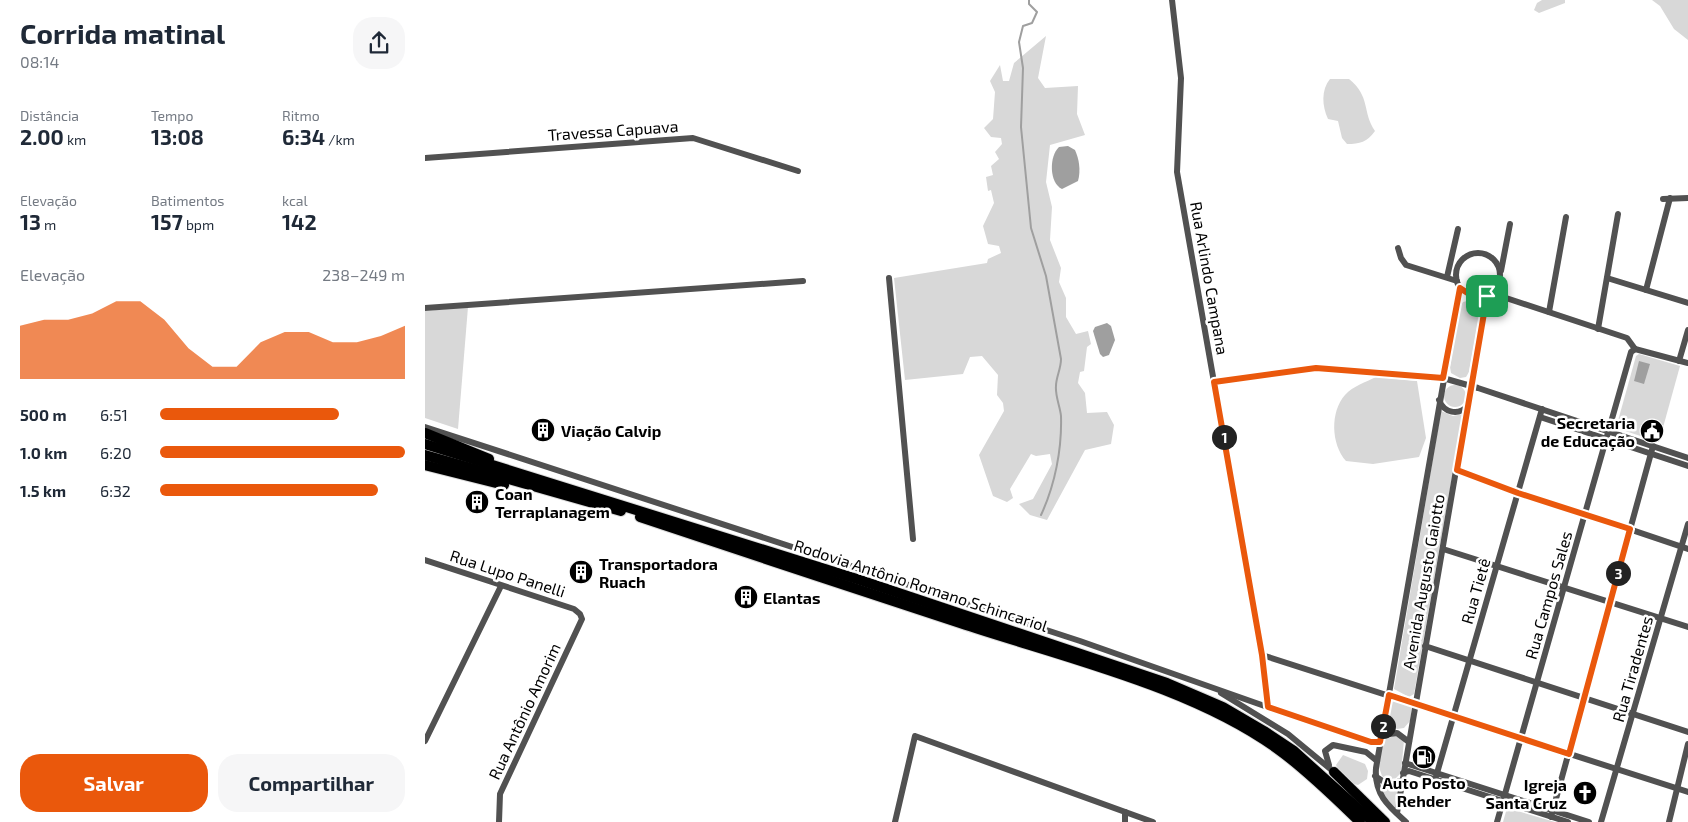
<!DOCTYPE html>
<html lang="pt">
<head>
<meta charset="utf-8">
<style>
  :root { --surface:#fff; --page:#f6f6f7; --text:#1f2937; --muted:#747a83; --accent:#ea580c }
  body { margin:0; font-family:"Exo 2",sans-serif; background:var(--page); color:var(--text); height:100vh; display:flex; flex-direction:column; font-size:19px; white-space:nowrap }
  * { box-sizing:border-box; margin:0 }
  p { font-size:16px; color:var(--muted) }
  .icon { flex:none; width:28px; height:28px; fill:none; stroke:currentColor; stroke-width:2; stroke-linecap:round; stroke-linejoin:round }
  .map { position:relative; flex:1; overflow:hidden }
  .drawer { display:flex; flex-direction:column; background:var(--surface); width:425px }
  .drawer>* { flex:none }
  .pin { position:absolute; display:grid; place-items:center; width:42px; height:42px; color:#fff; margin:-21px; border-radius:10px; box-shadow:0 2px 8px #0006 }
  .km { position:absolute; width:25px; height:25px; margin:-12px; border-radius:50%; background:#222; color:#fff; font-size:14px; line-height:25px; text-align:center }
  .round { display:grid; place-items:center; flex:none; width:52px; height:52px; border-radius:20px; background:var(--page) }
  .summary { display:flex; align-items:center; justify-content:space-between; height:85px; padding:0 20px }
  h1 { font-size:28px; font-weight:700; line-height:38px }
  .figures { display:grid; grid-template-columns:repeat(3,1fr); gap:8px; height:85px; padding:5px 20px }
  .figures div { display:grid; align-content:center }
  .figures b { font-size:21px; font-weight:700 }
  .figures small { font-size:14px; font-weight:400 }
  .figures p { font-size:14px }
  .chart { height:140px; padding:10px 20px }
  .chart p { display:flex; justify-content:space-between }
  .chart svg { width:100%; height:90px; margin-top:5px; fill:var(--accent); opacity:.7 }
  .cta { display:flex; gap:10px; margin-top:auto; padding:10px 20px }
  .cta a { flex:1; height:58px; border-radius:20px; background:var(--accent); color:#fff; font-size:20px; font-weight:700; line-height:58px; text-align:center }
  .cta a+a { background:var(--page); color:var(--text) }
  ul { padding:0 20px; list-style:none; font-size:16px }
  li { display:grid; grid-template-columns:80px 60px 1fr; align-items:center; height:38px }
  li i { height:12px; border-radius:6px; background:var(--accent) }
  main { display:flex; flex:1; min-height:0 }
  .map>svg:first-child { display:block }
</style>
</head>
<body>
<main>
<section class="drawer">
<div class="summary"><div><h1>Corrida matinal</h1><p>08:14</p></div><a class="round"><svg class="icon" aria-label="share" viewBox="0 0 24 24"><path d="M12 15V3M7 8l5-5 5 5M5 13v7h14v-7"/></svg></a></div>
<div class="figures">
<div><p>Distância</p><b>2.00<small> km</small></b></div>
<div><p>Tempo</p><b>13:08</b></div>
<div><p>Ritmo</p><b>6:34<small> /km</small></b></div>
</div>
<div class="figures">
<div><p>Elevação</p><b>13<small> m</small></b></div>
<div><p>Batimentos</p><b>157<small> bpm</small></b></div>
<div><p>kcal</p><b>142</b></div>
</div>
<div class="chart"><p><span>Elevação</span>238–249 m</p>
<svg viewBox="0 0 160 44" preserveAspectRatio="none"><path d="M0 44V18L10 15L20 15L30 12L40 6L50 6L60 15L70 29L80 38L90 38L100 26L110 21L120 21L130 26L140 26L150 23L160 18V44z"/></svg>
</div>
<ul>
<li><b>500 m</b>6:51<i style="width:73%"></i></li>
<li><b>1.0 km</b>6:20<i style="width:100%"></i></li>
<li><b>1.5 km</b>6:32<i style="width:89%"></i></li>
</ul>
<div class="cta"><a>Salvar</a><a>Compartilhar</a></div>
</section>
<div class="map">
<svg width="1263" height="822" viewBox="0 0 1263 822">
  <rect width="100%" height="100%" fill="#fff"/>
  <g fill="#d8d8d8">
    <polygon points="1117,0 1140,0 1140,3 1114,13 1109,10 1112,3"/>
    <polygon points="1227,0 1263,0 1263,40 1249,29 1235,6"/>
    <polygon points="621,36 613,78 620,88 653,86 652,114 660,135 625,145 621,182 627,207 625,240 636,268 634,282 641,298 641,317 651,334 663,331 666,344 662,347 659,371 655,372 653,383 660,393 662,413 682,412 689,425 686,444 660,450 622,520 605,515 594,504 608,499 627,464 625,454 611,456 606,454 585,489 588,498 582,502 568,496 554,455 579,411 578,403 572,395 573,375 557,356 545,357 538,374 480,380 469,278 562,263 563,259 576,253 574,246 563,244 558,226 569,203 566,190 563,191 561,177 568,175 566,166 574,159 570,152 577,144 576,138 566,137 559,128 568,119 570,92 565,81 575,65 578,81 584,81 589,63"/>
    <path d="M 905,79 L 924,79 C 946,97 937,112 950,131 C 942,142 935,144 922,144 L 917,138 L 913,121 L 903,119 C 897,106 896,90 905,79 Z"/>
    <polygon points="1046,300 1054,306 1055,311 1044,372 1041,377 1035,378 1026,373 1025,367 1035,306 1038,302"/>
    <polygon points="43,307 33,429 0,418 0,311"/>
    <polygon points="1214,354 1255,366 1234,442 1191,428 1211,356"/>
    <path d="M 951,377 L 992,381 L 1001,438 L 994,457 L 948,464 L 921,461 C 906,444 905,412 920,395 C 928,386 941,382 951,377 Z"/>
    <circle cx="1030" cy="396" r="11"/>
    <polygon points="1016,411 1028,416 1038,414 989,694 984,697 969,689"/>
    <path d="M 967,700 L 987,707 L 985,721 L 979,728 L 972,729 C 961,722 963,711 967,700 Z"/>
    <polygon points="971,735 979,740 976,773 970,779 963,780 957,776 953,764 958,740"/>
    <polygon points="918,755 940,764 943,771 942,779 933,785 929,784 913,769 911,765"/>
    <polygon points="954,782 964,786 974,785 970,808 959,798"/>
    <polygon points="1082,808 1130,822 1078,822"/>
  </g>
  <g fill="#9f9f9f">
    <path d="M 643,146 L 650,150 C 654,159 656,170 653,181 L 637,189 C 624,183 624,156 634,147 Z"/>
    <polygon points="682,323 686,326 690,340 684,355 678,357 675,354 668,331 670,327"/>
    <polygon points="1214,361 1225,364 1219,384 1209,381"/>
  </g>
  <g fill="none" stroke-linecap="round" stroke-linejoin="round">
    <path stroke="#9f9f9f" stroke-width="2" d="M 604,0 L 604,4 L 612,12 L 607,23 L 598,26 L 594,42 L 598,68 L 596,127 L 606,228 L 621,276 L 636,359 C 636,369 631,377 631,386 C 630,396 635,406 636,416 C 637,449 630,485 616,515"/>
    <g stroke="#dbdbdb" stroke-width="12">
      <g id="highway">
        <polyline points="0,433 64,459"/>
        <polyline points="0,444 435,580 742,683 798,707 839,731 869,751 948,822"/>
        <polyline points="0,455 196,511"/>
        <polyline points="0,465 79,485"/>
        <path d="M 215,517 C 322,553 428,588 535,623 C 637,657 773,688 858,753 C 886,774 910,798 935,822"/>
        <polyline points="909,772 960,822"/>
      </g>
    </g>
    <g stroke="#515151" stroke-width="6">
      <polyline points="747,0 756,78 752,172 837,655 843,707"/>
      <polyline points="0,158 268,138 373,171"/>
      <polyline points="1238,199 1263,198"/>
      <polyline points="973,248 976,258 981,265 1032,281"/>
      <circle cx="1053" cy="275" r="22"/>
      <polyline points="1076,271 1085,224"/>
      <polyline points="1022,277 1033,229"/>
      <polyline points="464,278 488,539"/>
      <polyline points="1182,278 1263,303"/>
      <polyline points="1221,290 1245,198"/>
      <polyline points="1066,293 1202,338 1210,349"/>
      <polyline points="0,308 378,281"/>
      <polyline points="1124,312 1141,217"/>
      <polyline points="1173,329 1193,214"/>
      <polyline points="1210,349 1263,363"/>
      <polyline points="1254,361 1263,330"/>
      <polyline points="789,382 891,368 1018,378 1053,388 1263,458"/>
      <path d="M 1014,400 C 1019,413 1033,416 1043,406"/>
      <polyline points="1115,417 1263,466"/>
      <polyline points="0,427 655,641 939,741 955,741"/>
      <polyline points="1032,471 1263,549"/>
      <polyline points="1018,549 1263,627"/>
      <polyline points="0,560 149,609 155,614 157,619 75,794 74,822"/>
      <polyline points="1000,646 1263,732"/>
      <polyline points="837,655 1263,792"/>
      <polyline points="796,693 863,734 909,772"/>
      <polyline points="957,735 972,733 984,742"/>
      <polyline points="0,741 76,586"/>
      <polyline points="980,763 1164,822"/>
      <polyline points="904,765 900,751 908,745 941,752 952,761"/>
      <polyline points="978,773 984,771 1143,822"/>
      <polyline points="950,776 962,784 977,781"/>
      <polyline points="1010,780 1117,409"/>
      <polyline points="700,812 700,822"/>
      <polyline points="972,813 1061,296"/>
      <polyline points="1126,817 1228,446"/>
      <polyline points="470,822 490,736 728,822"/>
      <path d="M 981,822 C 963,806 949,794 951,768 L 1035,288"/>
      <polyline points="1072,822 1206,352 1210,349"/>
      <polyline points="1176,822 1263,524"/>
      <polyline points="1244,822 1263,744"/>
    </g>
    <use href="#highway" stroke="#000" stroke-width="10"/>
  </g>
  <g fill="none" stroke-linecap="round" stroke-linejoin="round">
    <g stroke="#fff" stroke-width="10">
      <polygon id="route" points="1035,288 1047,296 1062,296 1032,470 1093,493 1205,529 1144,754 964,695 955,742 946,742 843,707 837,655 789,382 891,368 1018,378"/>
    </g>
    <use href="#route" stroke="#ea580c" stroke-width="6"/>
  </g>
  <defs>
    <g id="building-disc" transform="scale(1.25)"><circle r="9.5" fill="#000" stroke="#fff"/><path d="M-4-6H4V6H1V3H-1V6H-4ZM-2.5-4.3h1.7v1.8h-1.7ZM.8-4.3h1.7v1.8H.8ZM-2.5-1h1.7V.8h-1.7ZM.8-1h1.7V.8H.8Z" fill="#fff"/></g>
    <g id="civic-disc" transform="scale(1.25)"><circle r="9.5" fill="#000" stroke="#fff"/><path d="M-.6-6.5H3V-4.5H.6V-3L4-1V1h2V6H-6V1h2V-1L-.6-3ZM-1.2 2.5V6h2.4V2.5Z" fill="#fff"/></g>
    <g id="fuel-disc" transform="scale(1.25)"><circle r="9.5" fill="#000" stroke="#fff"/><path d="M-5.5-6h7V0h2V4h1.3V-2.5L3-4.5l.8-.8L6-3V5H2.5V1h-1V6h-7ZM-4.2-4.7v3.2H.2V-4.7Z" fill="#fff"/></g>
    <g id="church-disc" transform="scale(1.25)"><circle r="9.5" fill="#000" stroke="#fff"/><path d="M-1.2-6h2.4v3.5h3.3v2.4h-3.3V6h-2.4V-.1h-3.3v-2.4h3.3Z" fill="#fff"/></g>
  </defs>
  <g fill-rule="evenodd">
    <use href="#building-disc" x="118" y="430"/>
    <use href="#civic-disc" x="1227" y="431"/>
    <use href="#building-disc" x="52" y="502"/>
    <use href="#building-disc" x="156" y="572"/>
    <use href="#building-disc" x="321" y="597"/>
    <use href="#fuel-disc" x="999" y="757"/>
    <use href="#church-disc" x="1160" y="793"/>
  </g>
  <g text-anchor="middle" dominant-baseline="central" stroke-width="5" stroke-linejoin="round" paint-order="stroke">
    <g font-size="16" fill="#000" stroke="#fff">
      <text transform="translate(188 130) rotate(-4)">Travessa Capuava</text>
      <text transform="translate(785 278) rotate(80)">Rua Arlindo Campana</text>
      <text transform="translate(83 573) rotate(18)">Rua Lupo Panelli</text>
      <text transform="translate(998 582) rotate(-80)">Avenida Augusto Gaiotto</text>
      <text transform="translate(496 585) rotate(18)">Rodovia Antônio Romano Schincariol</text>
      <text transform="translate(1050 591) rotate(-74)">Rua Tietê</text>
      <text transform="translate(1123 595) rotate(-74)">Rua Campos Sales</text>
      <text transform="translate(1207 669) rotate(-74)">Rua Tiradentes</text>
      <text transform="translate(99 711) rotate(-65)">Rua Antônio Amorim</text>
    </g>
    <g font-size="16" font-weight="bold" fill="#000" stroke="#fff" text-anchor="start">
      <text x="1210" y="422" text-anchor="end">Secretaria<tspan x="1210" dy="18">de Educação</tspan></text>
      <text x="136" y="430">Viação Calvip</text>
      <text x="70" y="493">Coan<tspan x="70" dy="18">Terraplanagem</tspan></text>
      <text x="174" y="563">Transportadora<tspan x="174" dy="18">Ruach</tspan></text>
      <text x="338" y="597">Elantas</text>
      <text x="999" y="782" text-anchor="middle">Auto Posto<tspan x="999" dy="18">Rehder</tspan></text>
      <text x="1142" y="784" text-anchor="end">Igreja<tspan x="1142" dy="18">Santa Cruz</tspan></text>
    </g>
  </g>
</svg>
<div class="pin" style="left:1062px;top:296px;background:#1e9e55"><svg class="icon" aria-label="arrive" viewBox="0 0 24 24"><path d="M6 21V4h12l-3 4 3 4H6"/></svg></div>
<b class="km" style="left:799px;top:437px">1</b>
<b class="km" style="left:958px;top:726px">2</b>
<b class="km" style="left:1193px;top:573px">3</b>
</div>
</main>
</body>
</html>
